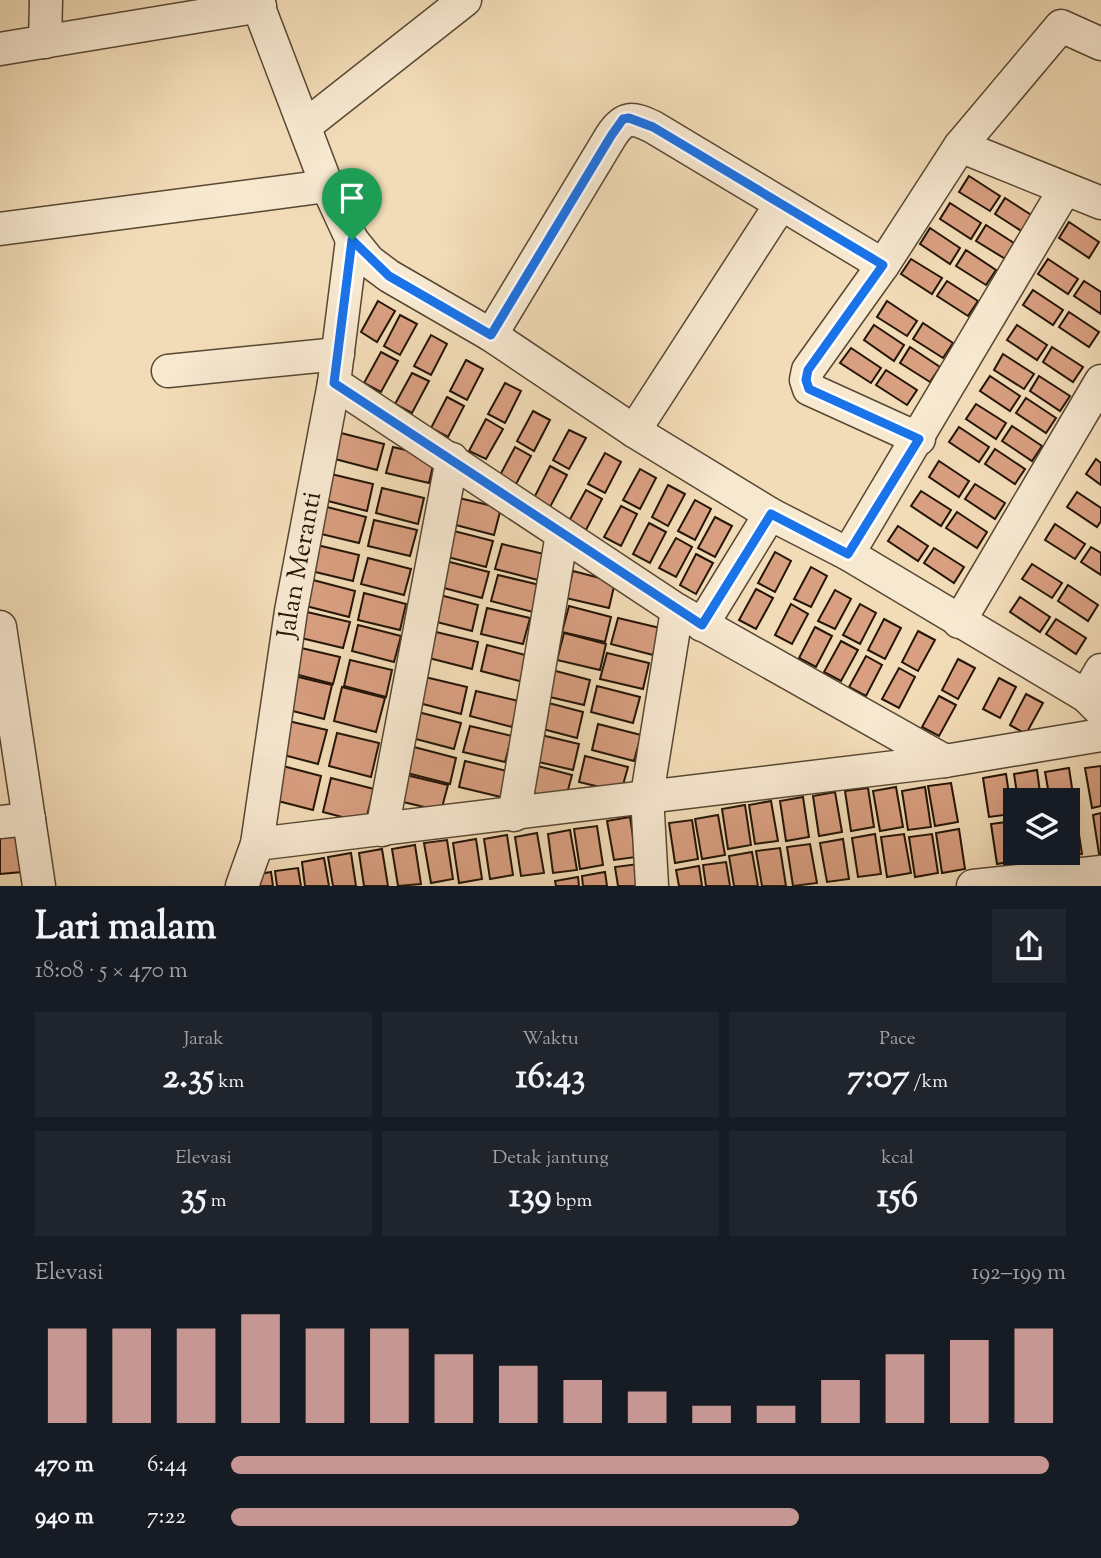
<!DOCTYPE html>
<html lang="id">
<head>
<meta charset="utf-8">
<style>
  :root { --surface:#171b24; --page:#20242c; --text:#f1f3f6; --muted:#9ea1a6; --accent:#c59692 }
  body { margin:0; font-family:"Sorts Mill Goudy",serif; background:var(--page); color:var(--text); height:100vh; display:flex; flex-direction:column; font-size:26px; white-space:nowrap }
  * { box-sizing:border-box; margin:0 }
  p { font-size:23px; color:var(--muted) }
  .icon { flex:none; width:38px; height:38px; fill:none; stroke:currentColor; stroke-width:2; stroke-linecap:round; stroke-linejoin:round }
  .map { position:relative; height:886px; overflow:hidden }
  .panel { display:flex; flex-direction:column; background:var(--surface); flex:1 }
  .panel>* { flex:none }
  .fabs { position:absolute; left:1003px; top:788px; display:grid; gap:14px }
  .fabs a { display:grid; place-items:center; width:77px; height:77px; border-radius:0px; background:var(--surface); box-shadow:0 7px 28px #0002; font-size:35px }
  .pin { position:absolute; display:grid; place-items:center; width:60px; height:60px; color:#fff; margin:-72px -30px; border-radius:50% 50% 50% 0; rotate:-45deg; box-shadow:0 0 7px #0007 }
  .pin .icon { rotate:45deg }
  .round { display:grid; place-items:center; flex:none; width:74px; height:74px; border-radius:0px; background:var(--page) }
  .headline { display:flex; align-items:center; justify-content:space-between; height:119px; padding:0 35px }
  h1 { font-size:38px; font-weight:700; line-height:52px }
  .metrics { display:grid; grid-template-columns:repeat(3,1fr); gap:10px; height:119px; padding:7px 35px }
  .metrics div { display:grid; align-content:center; border-radius:0px; background:var(--page); text-align:center }
  .metrics b { font-size:35px; font-weight:700 }
  .metrics small { font-size:19px; font-weight:400 }
  .metrics p { font-size:19px }
  .chart { height:196px; padding:14px 35px }
  .chart p { display:flex; justify-content:space-between }
  .chart svg { width:100%; height:126px; margin-top:7px; stroke:var(--accent); stroke-width:6 }
  ul { padding:0 35px; list-style:none; font-size:23px }
  li { display:grid; grid-template-columns:112px 84px 1fr; align-items:center; height:52px }
  li i { height:18px; border-radius:9px; background:var(--accent) }
  .map>svg:first-child { display:block }
</style>
</head>
<body>
<div class="map">
<svg width="1101" height="886" viewBox="0 0 1101 886">
  <rect width="100%" height="100%" fill="#f2dcb7"/>
  <filter id="stains"><feTurbulence type="fractalNoise" baseFrequency=".00286" numOctaves="4"/><feColorMatrix values="0 0 0 0 .2 0 0 0 0 .09 0 0 0 0 .02 0 0 0 .5 -.17"/></filter>
  <radialGradient id="worn" r=".72"><stop offset=".6" stop-color="#630" stop-opacity="0"/><stop offset="1" stop-color="#630" stop-opacity=".3"/></radialGradient>
  <g fill="#d99f81" stroke="#231506" stroke-width="2">
    <polygon points="969,176 1000,196 990,211 959,192"/>
    <polygon points="1005,198 1036,218 1026,234 995,214"/>
    <polygon points="950,203 981,223 971,239 940,219"/>
    <polygon points="1069,222 1099,242 1089,258 1059,238"/>
    <polygon points="986,225 1017,245 1007,260 976,241"/>
    <polygon points="930,228 960,248 950,264 920,244"/>
    <polygon points="966,250 996,270 986,285 956,266"/>
    <polygon points="911,259 942,278 932,294 901,274"/>
    <polygon points="1048,259 1078,279 1068,294 1038,274"/>
    <polygon points="947,281 978,301 968,316 937,296"/>
    <polygon points="1084,281 1101,292 1101,314 1074,296"/>
    <polygon points="1033,290 1063,310 1053,325 1023,305"/>
    <polygon points="378,301 395,311 377,342 361,332"/>
    <polygon points="887,301 917,321 907,336 877,317"/>
    <polygon points="1069,312 1099,332 1089,347 1059,327"/>
    <polygon points="400,315 417,324 400,355 384,346"/>
    <polygon points="923,323 953,343 943,358 913,339"/>
    <polygon points="874,325 904,345 894,361 864,340"/>
    <polygon points="1017,325 1047,345 1037,360 1007,340"/>
    <polygon points="431,335 447,344 431,375 414,366"/>
    <polygon points="910,347 940,367 930,382 900,363"/>
    <polygon points="1052,347 1083,367 1073,382 1043,362"/>
    <polygon points="851,348 881,368 871,383 840,363"/>
    <polygon points="381,352 398,361 381,392 364,383"/>
    <polygon points="1003,354 1034,374 1024,389 994,370"/>
    <polygon points="466,360 483,369 467,400 450,391"/>
    <polygon points="886,370 917,390 907,405 876,385"/>
    <polygon points="412,373 429,381 412,413 395,404"/>
    <polygon points="990,376 1020,396 1010,411 980,391"/>
    <polygon points="1039,376 1070,396 1060,411 1030,391"/>
    <polygon points="505,383 521,391 505,423 488,414"/>
    <polygon points="447,397 464,406 448,437 431,428"/>
    <polygon points="1026,398 1056,418 1046,433 1016,413"/>
    <polygon points="976,404 1006,423 996,439 966,419"/>
    <polygon points="533,411 550,420 534,451 517,441"/>
    <polygon points="486,419 503,429 486,459 469,451"/>
    <polygon points="1012,426 1042,446 1032,461 1002,441"/>
    <polygon points="959,427 989,447 979,462 949,442"/>
    <polygon points="569,430 586,438 569,469 553,460"/>
    <polygon points="341,433 384,444 377,470 335,459"/>
    <polygon points="393,447 435,457 429,483 386,473"/>
    <polygon points="515,447 531,456 514,488 498,479"/>
    <polygon points="995,449 1025,469 1015,484 985,464"/>
    <polygon points="605,453 621,462 605,493 588,484"/>
    <polygon points="1096,459 1101,463 1101,485 1086,474"/>
    <polygon points="939,461 969,481 959,497 929,477"/>
    <polygon points="550,466 567,475 550,507 534,498"/>
    <polygon points="640,469 656,478 640,509 623,500"/>
    <polygon points="331,474 373,484 367,511 324,500"/>
    <polygon points="975,484 1005,503 995,519 965,499"/>
    <polygon points="668,485 685,494 668,526 652,517"/>
    <polygon points="382,488 424,498 418,524 376,513"/>
    <polygon points="586,490 602,499 586,530 569,521"/>
    <polygon points="921,491 951,510 941,526 911,506"/>
    <polygon points="1077,492 1101,508 1101,521 1097,527 1067,507"/>
    <polygon points="459,498 501,508 494,535 452,524"/>
    <polygon points="695,500 711,509 695,540 678,531"/>
    <polygon points="323,506 366,517 359,543 317,533"/>
    <polygon points="621,506 637,514 621,546 604,537"/>
    <polygon points="957,512 987,532 977,548 946,528"/>
    <polygon points="715,517 732,526 715,557 698,548"/>
    <polygon points="374,520 417,530 410,556 368,546"/>
    <polygon points="649,523 666,532 650,563 633,554"/>
    <polygon points="1055,524 1085,544 1075,559 1045,540"/>
    <polygon points="898,526 928,546 918,561 888,541"/>
    <polygon points="450,530 493,541 486,567 444,556"/>
    <polygon points="676,538 692,547 676,577 659,568"/>
    <polygon points="502,544 544,554 538,580 495,569"/>
    <polygon points="317,545 359,555 353,581 311,571"/>
    <polygon points="1091,547 1101,553 1101,575 1081,562"/>
    <polygon points="934,548 964,567 954,583 924,563"/>
    <polygon points="775,552 791,561 775,592 758,583"/>
    <polygon points="696,554 713,563 696,594 680,585"/>
    <polygon points="368,558 411,569 404,595 361,584"/>
    <polygon points="446,561 489,572 482,598 440,587"/>
    <polygon points="1032,564 1062,583 1052,598 1022,579"/>
    <polygon points="811,567 827,576 811,607 794,599"/>
    <polygon points="573,571 615,582 609,608 566,598"/>
    <polygon points="498,575 540,585 533,612 491,601"/>
    <polygon points="313,580 355,591 349,617 306,606"/>
    <polygon points="1068,585 1098,605 1088,621 1058,601"/>
    <polygon points="756,589 773,598 756,629 739,620"/>
    <polygon points="835,590 851,599 835,629 818,621"/>
    <polygon points="364,593 406,604 400,630 358,620"/>
    <polygon points="436,594 478,605 472,631 429,620"/>
    <polygon points="1020,597 1050,617 1040,632 1010,612"/>
    <polygon points="791,604 808,614 792,644 775,635"/>
    <polygon points="860,604 876,613 860,644 843,635"/>
    <polygon points="569,606 611,617 605,642 562,632"/>
    <polygon points="487,608 530,618 523,644 481,634"/>
    <polygon points="307,612 350,622 343,648 301,638"/>
    <polygon points="618,618 660,628 653,655 611,644"/>
    <polygon points="884,619 901,628 885,659 868,650"/>
    <polygon points="1056,619 1086,638 1076,654 1046,634"/>
    <polygon points="358,625 401,636 394,662 352,651"/>
    <polygon points="815,627 832,636 816,667 799,658"/>
    <polygon points="918,631 935,640 918,671 902,662"/>
    <polygon points="436,632 478,642 472,669 429,658"/>
    <polygon points="564,633 606,644 600,670 557,660"/>
    <polygon points="841,641 858,650 841,681 824,672"/>
    <polygon points="487,645 529,656 523,682 481,671"/>
    <polygon points="297,647 340,657 333,684 291,673"/>
    <polygon points="607,653 649,663 643,689 600,679"/>
    <polygon points="866,656 882,665 866,696 849,687"/>
    <polygon points="958,659 975,668 958,699 942,690"/>
    <polygon points="350,660 392,670 386,697 344,686"/>
    <polygon points="899,668 915,677 899,708 882,699"/>
    <polygon points="548,669 590,680 584,705 541,695"/>
    <polygon points="290,675 332,685 324,719 281,708"/>
    <polygon points="425,677 467,687 461,714 419,703"/>
    <polygon points="999,678 1016,687 1000,718 983,709"/>
    <polygon points="597,686 640,697 633,723 591,712"/>
    <polygon points="342,687 385,698 376,732 334,721"/>
    <polygon points="476,691 519,701 512,727 470,716"/>
    <polygon points="1026,694 1043,703 1026,734 1010,725"/>
    <polygon points="939,696 956,705 939,736 922,727"/>
    <polygon points="541,701 583,712 577,738 535,727"/>
    <polygon points="418,712 461,723 454,749 412,738"/>
    <polygon points="284,720 327,730 318,764 276,753"/>
    <polygon points="598,724 641,735 634,761 592,750"/>
    <polygon points="470,726 512,736 505,762 463,752"/>
    <polygon points="337,733 379,743 371,777 329,766"/>
    <polygon points="537,734 579,744 573,770 530,760"/>
    <polygon points="414,747 456,758 450,784 407,773"/>
    <polygon points="585,756 628,767 621,792 579,782"/>
    <polygon points="465,761 507,771 501,797 459,787"/>
    <polygon points="530,764 572,775 565,801 523,791"/>
    <polygon points="279,765 321,776 313,810 270,799"/>
    <polygon points="1101,766 1101,806 1092,808 1085,768"/>
    <polygon points="1069,768 1075,808 1068,809 1068,800 1050,800 1045,772"/>
    <polygon points="1037,770 1041,800 1018,800 1014,774"/>
    <polygon points="1006,774 1012,814 989,817 983,778"/>
    <polygon points="406,775 448,785 441,811 399,801"/>
    <polygon points="331,778 374,789 365,823 323,812"/>
    <polygon points="951,783 958,822 935,826 928,786"/>
    <polygon points="896,787 903,827 880,831 873,791"/>
    <polygon points="925,787 931,827 908,830 902,791"/>
    <polygon points="868,788 874,827 851,831 845,791"/>
    <polygon points="835,792 842,832 819,836 813,796"/>
    <polygon points="803,797 809,837 786,841 780,801"/>
    <polygon points="771,801 778,841 755,844 749,805"/>
    <polygon points="745,805 751,845 728,849 722,809"/>
    <polygon points="1101,813 1101,854 1099,854 1093,815"/>
    <polygon points="718,815 725,855 702,859 695,819"/>
    <polygon points="1076,815 1082,854 1059,858 1058,852 1068,852 1068,816"/>
    <polygon points="630,817 636,857 614,860 607,821"/>
    <polygon points="692,820 698,859 675,863 669,823"/>
    <polygon points="1014,821 1015,852 1018,852 1020,860 997,864 991,824"/>
    <polygon points="597,826 603,865 580,869 574,829"/>
    <polygon points="959,829 965,869 942,873 936,833"/>
    <polygon points="570,830 577,870 553,873 548,834"/>
    <polygon points="537,833 544,873 521,876 515,837"/>
    <polygon points="19,834 22,872 0,874 0,835"/>
    <polygon points="875,834 881,874 858,877 852,838"/>
    <polygon points="904,834 911,873 887,877 881,837"/>
    <polygon points="932,834 938,873 915,877 909,837"/>
    <polygon points="507,835 513,875 490,879 484,839"/>
    <polygon points="476,839 482,879 459,883 453,843"/>
    <polygon points="843,839 849,879 827,882 820,843"/>
    <polygon points="447,840 453,879 431,883 424,843"/>
    <polygon points="810,844 817,883 793,886 787,847"/>
    <polygon points="415,845 421,884 398,886 392,849"/>
    <polygon points="780,848 786,886 762,886 756,851"/>
    <polygon points="382,849 388,886 364,886 359,853"/>
    <polygon points="752,852 758,886 734,886 729,856"/>
    <polygon points="1026,852 1050,852 1051,857 1028,861"/>
    <polygon points="351,853 356,886 333,886 328,857"/>
    <polygon points="324,858 329,886 305,886 302,862"/>
    <polygon points="726,862 730,886 706,886 703,865"/>
    <polygon points="638,864 641,886 618,886 615,867"/>
    <polygon points="699,866 702,886 679,886 676,870"/>
    <polygon points="298,868 301,886 277,886 275,871"/>
    <polygon points="271,872 273,886 250,886 248,876"/>
    <polygon points="605,872 607,886 583,886 582,876"/>
    <polygon points="578,877 579,886 556,886 555,881"/>
  </g>
  <g fill="none" stroke-linecap="round" stroke-linejoin="round">
    <g stroke="#574732" stroke-width="35">
      <g id="street">
        <polyline points="256,0 327,186 352,240 369,261 389,276 491,335 634,431 770,514 848,554 1086,696 1101,711"/>
        <polyline points="45,42 46,0"/>
        <polyline points="0,49 260,6"/>
        <polyline points="305,126 465,0"/>
        <polyline points="960,146 1101,203"/>
        <polyline points="0,229 327,186"/>
        <path d="M 491,335 L 611,136 C 624,116 632,117 653,127 L 883,265"/>
        <polyline points="168,371 338,354"/>
        <polyline points="334,383 677,610 945,761"/>
        <polyline points="634,431 781,204"/>
        <polyline points="919,439 809,389 806,380 808,370 883,265 960,146 1061,26 1101,44"/>
        <polyline points="848,554 1065,189"/>
        <polyline points="959,622 1101,381"/>
        <polyline points="702,625 770,514"/>
        <polyline points="0,627 39,886"/>
        <polyline points="1086,696 1101,670"/>
        <polyline points="514,815 562,534"/>
        <polyline points="0,822 29,819"/>
        <polyline points="382,830 452,459"/>
        <polyline points="257,844 945,761 1101,735"/>
        <path id="s1" d="M 242,886 L 257,844 L 291,611 L 334,383 L 352,240"/>
        <polyline points="652,886 647,795 677,610"/>
        <polyline points="973,886 1101,872"/>
      </g>
    </g>
    <use href="#street" stroke="#f7e8d0" stroke-width="32"/>
  </g>
  <g fill="none" stroke-linecap="round" stroke-linejoin="round">
    <g stroke="#fff" stroke-width="14">
      <polygon id="route" points="629,118 653,127 883,265 808,370 806,380 809,389 919,439 848,554 771,514 702,625 334,383 352,240 389,276 491,335 611,136 623,119"/>
    </g>
    <use href="#route" stroke="#1a73e8" stroke-width="9"/>
  </g>
  <g text-anchor="middle" dominant-baseline="central" stroke-width="7" stroke-linejoin="round" paint-order="stroke">
    <g font-size="26" fill="#231506" stroke="#f7e8d0">
      <text stroke="none"><textPath href="#s1" startOffset="327">Jalan Meranti</textPath></text>
    </g>
  </g>
  <rect width="100%" height="100%" filter="url(#stains)"/>
  <rect width="100%" height="100%" fill="url(#worn)"/>
</svg>
<div class="fabs">
<a><svg class="icon" aria-label="layers" viewBox="0 0 24 24"><path d="M12 4l9 5-9 5-9-5zM3 14l9 5 9-5"/></svg></a>
</div>
<div class="pin" style="left:352px;top:240px;background:#1e9e55"><svg class="icon" aria-label="arrive" viewBox="0 0 24 24"><path d="M6 21V4h12l-3 4 3 4H6"/></svg></div>
</div>
<section class="panel">
<div class="headline"><div><h1>Lari malam</h1><p>18:08 · 5 × 470 m</p></div><a class="round"><svg class="icon" aria-label="share" viewBox="0 0 24 24"><path d="M12 15V3M7 8l5-5 5 5M5 13v7h14v-7"/></svg></a></div>
<div class="metrics">
<div><p>Jarak</p><b>2.35<small> km</small></b></div>
<div><p>Waktu</p><b>16:43</b></div>
<div><p>Pace</p><b>7:07<small> /km</small></b></div>
</div>
<div class="metrics">
<div><p>Elevasi</p><b>35<small> m</small></b></div>
<div><p>Detak jantung</p><b>139<small> bpm</small></b></div>
<div><p>kcal</p><b>156</b></div>
</div>
<div class="chart"><p><span>Elevasi</span>192–199 m</p>
<svg viewBox="0 0 160 44" preserveAspectRatio="none"><path d="M5 44V11M15 44V11M25 44V11M35 44V6M45 44V11M55 44V11M65 44V20M75 44V24M85 44V29M95 44V33M105 44V38M115 44V38M125 44V29M135 44V20M145 44V15M155 44V11"/></svg>
</div>
<ul>
<li><b>470 m</b>6:44<i style="width:98%"></i></li>
<li><b>940 m</b>7:22<i style="width:68%"></i></li>
</ul>
</section>
</body>
</html>
